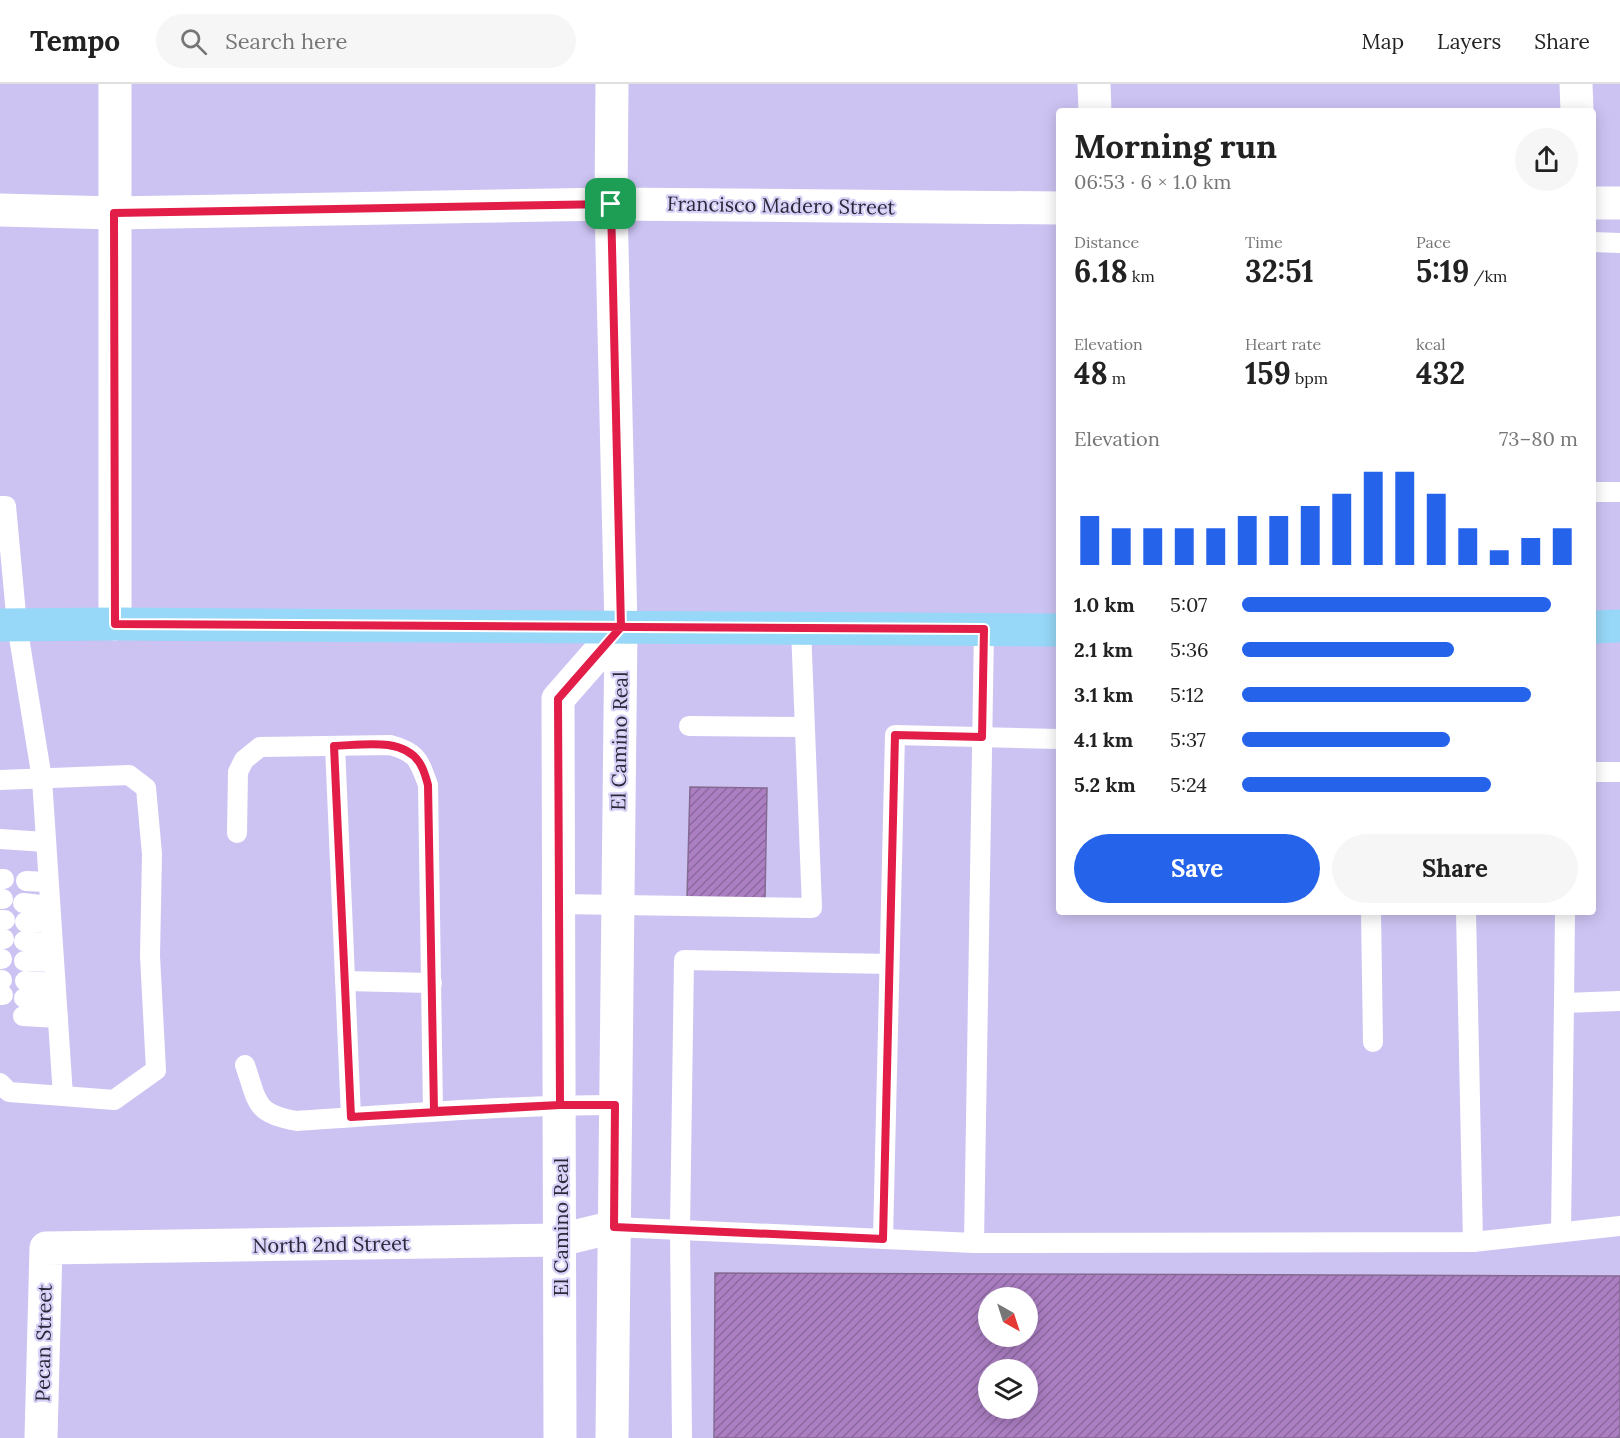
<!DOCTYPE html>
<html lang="en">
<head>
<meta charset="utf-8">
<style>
  :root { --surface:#fff; --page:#f6f6f6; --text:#222; --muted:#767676; --line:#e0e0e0; --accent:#2563eb }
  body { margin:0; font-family:Lora,serif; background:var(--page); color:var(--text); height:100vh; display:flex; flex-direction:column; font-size:22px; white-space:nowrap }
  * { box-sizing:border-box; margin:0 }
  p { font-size:20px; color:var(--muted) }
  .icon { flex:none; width:33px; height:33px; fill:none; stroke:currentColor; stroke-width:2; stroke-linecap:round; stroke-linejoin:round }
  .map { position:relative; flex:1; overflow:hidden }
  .side { position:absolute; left:1056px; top:24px; width:540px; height:807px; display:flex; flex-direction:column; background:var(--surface); border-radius:6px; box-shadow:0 3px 15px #0003 }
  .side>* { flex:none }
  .needle { width:39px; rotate:141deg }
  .tools { position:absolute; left:978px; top:1203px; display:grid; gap:12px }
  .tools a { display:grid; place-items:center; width:60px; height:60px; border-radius:50%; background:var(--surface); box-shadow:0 3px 15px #0003; font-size:30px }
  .pin { position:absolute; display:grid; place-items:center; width:51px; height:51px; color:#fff; margin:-26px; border-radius:12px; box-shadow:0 3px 9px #0006 }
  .round { display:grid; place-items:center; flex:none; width:63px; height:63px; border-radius:32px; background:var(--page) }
  .summary { display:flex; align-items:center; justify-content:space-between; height:102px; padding:0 18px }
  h1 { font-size:33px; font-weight:700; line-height:45px }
  .stats { display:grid; grid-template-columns:repeat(3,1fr); gap:9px; height:102px; padding:6px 18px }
  .stats div { display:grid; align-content:center }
  .stats b { font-size:30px; font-weight:700 }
  .stats small { font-size:16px; font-weight:400 }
  .stats p { font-size:16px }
  .chart { height:168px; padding:12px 18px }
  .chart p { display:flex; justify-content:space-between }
  .chart svg { width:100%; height:108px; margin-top:6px; stroke:var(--accent); stroke-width:6 }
  .action { display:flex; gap:12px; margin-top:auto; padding:12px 18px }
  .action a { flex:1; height:69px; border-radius:36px; background:var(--accent); color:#fff; font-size:24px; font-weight:700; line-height:69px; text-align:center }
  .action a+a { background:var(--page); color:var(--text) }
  ul { padding:0 18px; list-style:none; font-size:20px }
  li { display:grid; grid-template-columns:96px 72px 1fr; align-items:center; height:45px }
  li i { height:15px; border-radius:8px; background:var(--accent) }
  header { display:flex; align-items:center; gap:36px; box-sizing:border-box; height:84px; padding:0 30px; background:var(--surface); border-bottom:2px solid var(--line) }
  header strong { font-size:28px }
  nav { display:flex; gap:33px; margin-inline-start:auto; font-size:21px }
  .search { width:420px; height:54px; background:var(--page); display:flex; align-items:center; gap:15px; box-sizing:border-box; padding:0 21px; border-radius:33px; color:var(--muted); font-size:22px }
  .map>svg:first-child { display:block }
</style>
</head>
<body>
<header>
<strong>Tempo</strong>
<div class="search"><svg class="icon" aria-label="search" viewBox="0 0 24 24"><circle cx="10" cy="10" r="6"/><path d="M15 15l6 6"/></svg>Search here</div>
<nav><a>Map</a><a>Layers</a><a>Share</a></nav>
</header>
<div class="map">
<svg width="1620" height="1354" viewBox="0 0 1620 1354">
  <defs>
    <pattern id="building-hatch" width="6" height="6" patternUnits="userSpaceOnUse" patternTransform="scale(1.5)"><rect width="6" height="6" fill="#ac7fc3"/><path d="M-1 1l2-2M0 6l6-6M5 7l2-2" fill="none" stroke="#8c689f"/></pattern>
  </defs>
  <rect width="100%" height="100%" fill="#cdc3f3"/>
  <g fill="url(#building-hatch)" stroke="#846a91" stroke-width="1.5" fill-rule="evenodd">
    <polygon points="690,703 767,704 765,815 687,814"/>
    <path d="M 715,1189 L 1620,1192 L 1620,1354 L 714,1354 ZM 988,1214 L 1028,1214 L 1028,1252 L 988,1252 ZM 988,1286 L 1028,1286 L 1028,1324 L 988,1324 Z"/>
  </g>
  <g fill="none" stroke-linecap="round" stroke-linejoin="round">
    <g stroke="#fff" stroke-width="20">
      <polyline points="1593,158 1620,159"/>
      <polyline points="1593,408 1620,408"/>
      <polyline points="0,422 6,422 17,541 42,695 63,1012 9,1008 0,999"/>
      <polyline points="689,642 804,643"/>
      <polyline points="335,662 351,1033"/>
      <polyline points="1593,688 1620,688"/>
      <polyline points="0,696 129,691 146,704 152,770 150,872 156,986 114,1016 63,1012"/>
      <path d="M 237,749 L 238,688 L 244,676 L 260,663 L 390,661 C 417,668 419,676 428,701 L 433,1027"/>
      <polyline points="0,755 45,758"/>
      <polyline points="0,795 4,795"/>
      <polyline points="26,797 48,798"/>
      <polyline points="0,815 3,815"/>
      <polyline points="23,819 49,822"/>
      <polyline points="559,820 812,824 801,544"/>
      <polyline points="1371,828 1373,958"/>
      <polyline points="0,836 5,836"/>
      <polyline points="25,838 51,839"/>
      <polyline points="0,855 4,855"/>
      <polyline points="24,857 52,860"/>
      <polyline points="0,875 2,875"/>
      <polyline points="24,877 53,878"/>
      <polyline points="0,896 2,896"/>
      <polyline points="25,897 55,899"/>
      <polyline points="345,897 432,899"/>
      <polyline points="0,911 3,911"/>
      <polyline points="24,914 56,915"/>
      <polyline points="1564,919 1565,828"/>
      <polyline points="23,932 58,934"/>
      <path d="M 245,981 C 258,1018 254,1030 297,1037 C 403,1030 509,1021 615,1021"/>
      <polyline points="614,1143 974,1159 984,545"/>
      <polyline points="1561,1148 1564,919 1620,917"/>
      <polyline points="883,1155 895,651 1059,655"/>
      <polyline points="1473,1158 1620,1142"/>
      <polyline points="974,1159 1473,1158 1466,828"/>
      <polyline points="682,1354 680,1146 684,876 889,880"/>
    </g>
    <g stroke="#fff" stroke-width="33">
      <polyline points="1094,0 1095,27"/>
      <polyline points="1576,0 1577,27"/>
      <polyline points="1593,119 1620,119"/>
      <polyline points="0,126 114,129 611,120 1059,124"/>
      <polyline points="115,540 115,0"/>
      <polyline points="41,1354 46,1164 560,1156 614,1143"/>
      <polyline points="560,1354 558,615 621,543"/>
      <polyline points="612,1354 621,543 611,120 612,0"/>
    </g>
    <g stroke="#97d7f7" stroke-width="33">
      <polyline points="0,541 115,540 1059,546"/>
      <polyline points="1593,543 1620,542"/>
    </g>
  </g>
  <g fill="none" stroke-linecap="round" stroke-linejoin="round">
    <g stroke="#fff" stroke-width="12">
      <path id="route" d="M 611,120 L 621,543 L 558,615 L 560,1021 L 434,1027 L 428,701 C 426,694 424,685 419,678 C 402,653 362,661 334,662 L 351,1033 L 560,1021 L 615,1021 L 614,1143 L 883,1155 L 895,651 L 982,653 L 984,545 C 694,543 405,542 115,540 L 114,129 L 611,120"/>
    </g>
    <use href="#route" stroke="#e11d48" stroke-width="8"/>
  </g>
  <g text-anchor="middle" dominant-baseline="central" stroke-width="4.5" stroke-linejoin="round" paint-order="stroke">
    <g font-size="20" fill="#2c283a" stroke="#d9d2f8">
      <text transform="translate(781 121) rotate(1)">Francisco Madero Street</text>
      <text transform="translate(619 657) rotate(-89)">El Camino Real</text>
      <text transform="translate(560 1143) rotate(-90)">El Camino Real</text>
      <text transform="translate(331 1160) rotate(-1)">North 2nd Street</text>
      <text transform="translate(43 1259) rotate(-89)">Pecan Street</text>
    </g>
  </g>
</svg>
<div class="tools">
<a><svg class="needle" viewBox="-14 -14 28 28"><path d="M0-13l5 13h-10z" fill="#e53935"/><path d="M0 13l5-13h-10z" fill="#767676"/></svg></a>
<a><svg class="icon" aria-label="layers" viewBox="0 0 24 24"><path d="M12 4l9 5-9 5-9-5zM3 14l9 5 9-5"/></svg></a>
</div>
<div class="pin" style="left:611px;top:120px;background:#1e9e55"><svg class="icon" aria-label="arrive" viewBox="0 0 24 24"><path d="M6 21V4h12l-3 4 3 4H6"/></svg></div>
<section class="side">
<div class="summary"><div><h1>Morning run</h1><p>06:53 · 6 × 1.0 km</p></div><a class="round"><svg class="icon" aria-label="share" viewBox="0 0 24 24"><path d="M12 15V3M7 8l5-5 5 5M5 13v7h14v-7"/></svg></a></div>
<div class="stats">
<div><p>Distance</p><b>6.18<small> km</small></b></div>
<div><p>Time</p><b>32:51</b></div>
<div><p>Pace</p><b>5:19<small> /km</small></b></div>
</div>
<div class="stats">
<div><p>Elevation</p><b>48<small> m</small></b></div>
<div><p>Heart rate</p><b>159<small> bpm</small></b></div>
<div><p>kcal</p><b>432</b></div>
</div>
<div class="chart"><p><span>Elevation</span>73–80 m</p>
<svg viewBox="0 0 160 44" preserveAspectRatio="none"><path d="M5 44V24M15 44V29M25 44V29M35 44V29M45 44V29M55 44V24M65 44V24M75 44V20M85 44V15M95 44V6M105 44V6M115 44V15M125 44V29M135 44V38M145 44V33M155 44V29"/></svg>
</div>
<ul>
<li><b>1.0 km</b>5:07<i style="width:92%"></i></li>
<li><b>2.1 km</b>5:36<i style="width:63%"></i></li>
<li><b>3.1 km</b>5:12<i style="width:86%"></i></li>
<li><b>4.1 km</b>5:37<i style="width:62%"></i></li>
<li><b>5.2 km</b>5:24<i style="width:74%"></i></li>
</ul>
<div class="action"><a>Save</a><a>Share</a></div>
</section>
</div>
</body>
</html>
